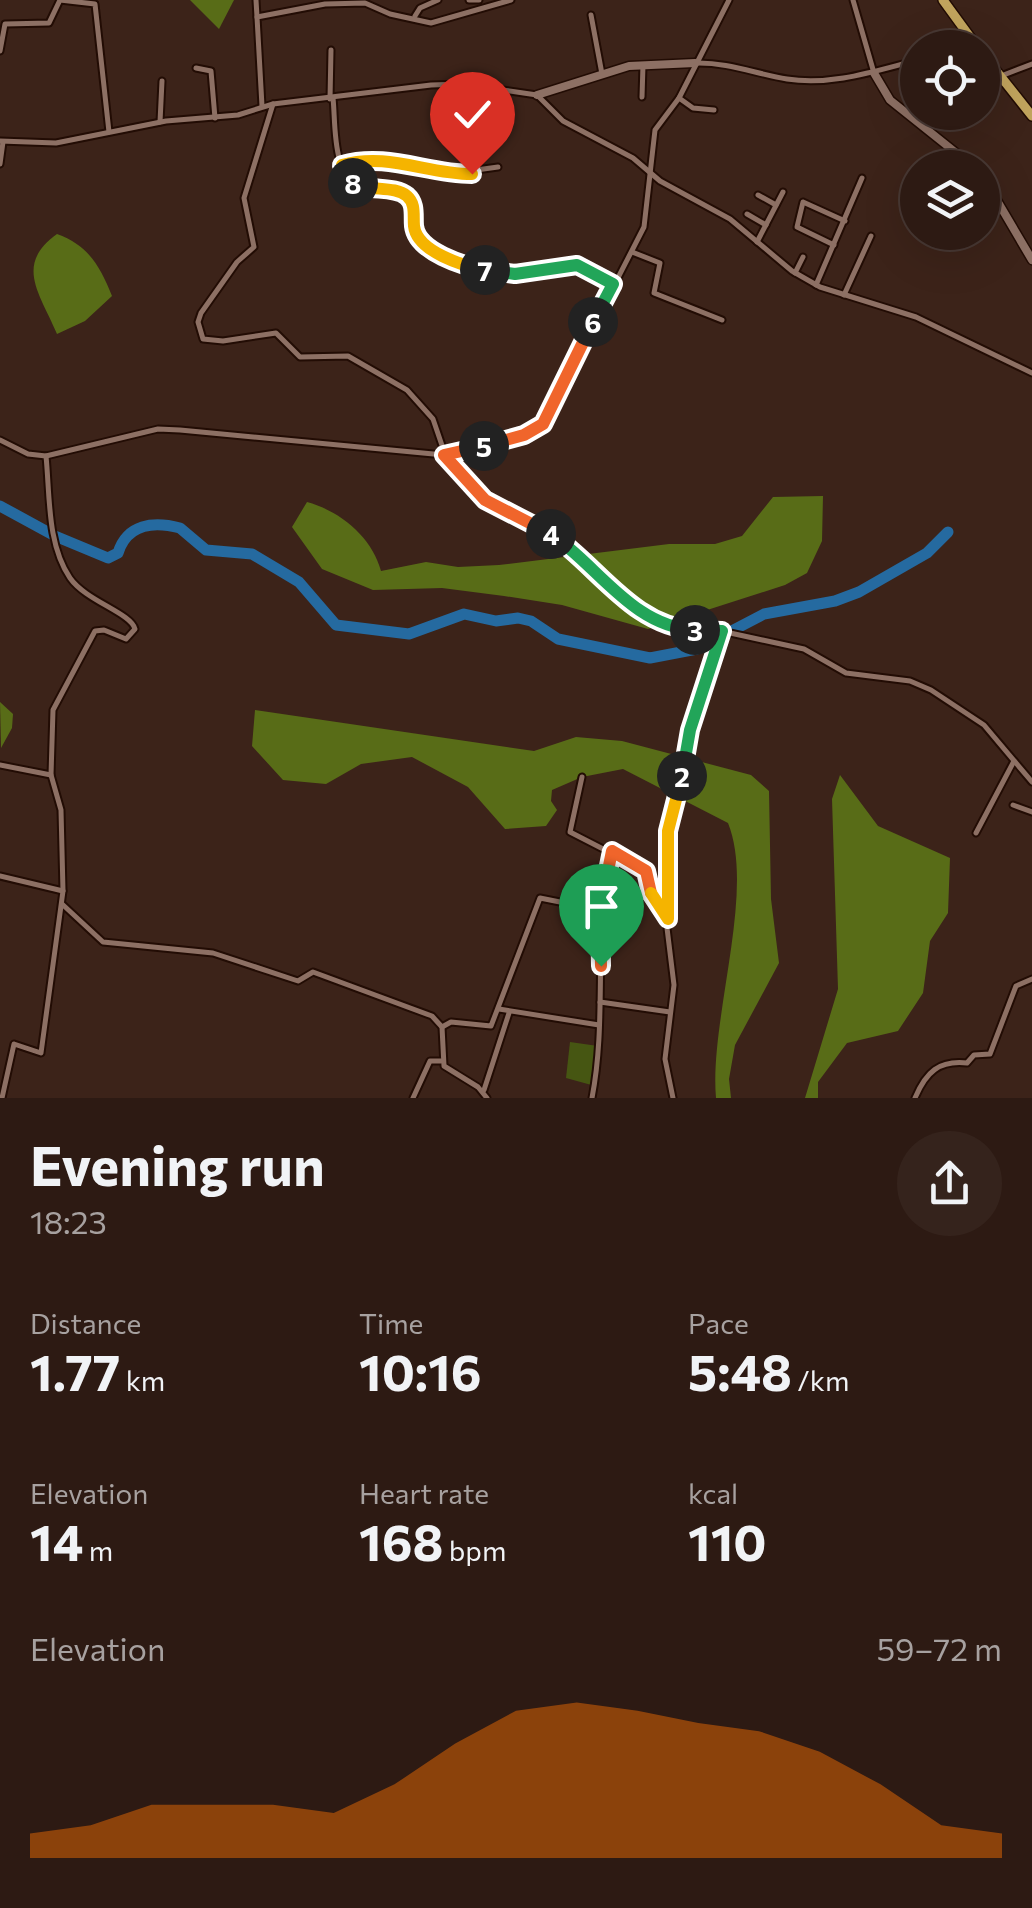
<!DOCTYPE html>
<html lang="en">
<head>
<meta charset="utf-8">
<style>
  :root { --surface:#2d1a13; --page:#35231c; --text:#f1f3f6; --muted:#a7a1a0; --line:#483833; --accent:#b45309 }
  body { margin:0; font-family:Commissioner,sans-serif; background:var(--page); color:var(--text); height:100vh; display:flex; flex-direction:column; font-size:38px; white-space:nowrap }
  * { box-sizing:border-box; margin:0 }
  p { font-size:32px; color:var(--muted) }
  .icon { flex:none; width:55px; height:55px; fill:none; stroke:currentColor; stroke-width:2; stroke-linecap:round; stroke-linejoin:round }
  .map { position:relative; height:1098px; overflow:hidden }
  .drawer { display:flex; flex-direction:column; background:var(--surface); flex:1 }
  .drawer>* { flex:none }
  .fabs { position:absolute; left:900px; top:30px; display:grid; gap:20px }
  .fabs a { display:grid; place-items:center; width:100px; height:100px; border-radius:50%; background:var(--surface); box-shadow:0 10px 40px #0002,0 0 0 2px var(--line); font-size:50px }
  .pin { position:absolute; display:grid; place-items:center; width:85px; height:85px; color:#fff; margin:-102px -42px; border-radius:50% 50% 50% 0; rotate:-45deg; box-shadow:0 0 10px #0007 }
  .pin .icon { rotate:45deg }
  .km { position:absolute; width:50px; height:50px; margin:-25px; border-radius:50%; background:#222; color:#fff; font-size:28px; line-height:50px; text-align:center }
  .round { display:grid; place-items:center; flex:none; width:105px; height:105px; border-radius:52px; background:var(--page) }
  .summary { display:flex; align-items:center; justify-content:space-between; height:170px; padding:0 30px }
  h1 { font-size:55px; font-weight:700; line-height:75px }
  .figures { display:grid; grid-template-columns:repeat(3,1fr); gap:15px; height:170px; padding:10px 30px }
  .figures div { display:grid; align-content:center }
  .figures b { font-size:50px; font-weight:700 }
  .figures small { font-size:28px; font-weight:400 }
  .figures p { font-size:28px }
  .chart { height:280px; padding:20px 30px }
  .chart p { display:flex; justify-content:space-between }
  .chart svg { width:100%; height:180px; margin-top:10px; fill:var(--accent); opacity:.7 }
  .map>svg:first-child { display:block }
</style>
</head>
<body>
<div class="map">
<svg width="1032" height="1098" viewBox="0 0 1032 1098">
  <rect width="100%" height="100%" fill="#3c2319"/>
  <polygon fill="#465612" points="570,1042 598,1046 595,1086 566,1078"/>
  <g fill="#586c17">
    <polygon points="190,0 234,0 219,29"/>
    <path d="M 57,234 C 88,245 100,266 112,296 L 85,321 L 57,334 C 40,293 14,265 57,234 Z"/>
    <path d="M 823,496 L 822,541 L 807,573 L 785,585 L 648,629 L 562,605 L 504,596 L 442,588 L 373,590 L 322,569 L 292,527 L 307,502 C 340,511 372,537 381,571 L 426,562 L 458,567 L 499,565 L 669,544 L 715,544 L 742,536 L 773,497 Z"/>
    <polygon points="0,702 13,714 12,728 1,748"/>
    <path d="M 255,710 L 534,751 L 576,737 L 622,741 L 751,775 L 769,791 L 771,899 L 779,963 L 735,1045 L 729,1079 L 731,1098 L 716,1098 C 709,1020 756,892 728,823 L 623,769 L 582,777 L 552,790 L 551,801 L 557,810 L 546,826 L 505,829 L 468,787 L 412,757 L 361,764 L 326,784 L 283,780 L 252,746 Z"/>
    <polygon points="840,775 878,826 950,858 948,913 930,941 923,993 898,1031 847,1043 818,1082 818,1098 805,1098 838,989 832,799"/>
  </g>
  <g fill="none" stroke-linecap="round" stroke-linejoin="round">
    <path stroke="#256aa0" stroke-width="11" d="M 0,506 L 55,536 L 108,558 L 118,553 C 127,524 153,521 180,528 L 206,550 L 252,554 L 299,582 L 336,625 L 409,634 L 464,614 L 496,621 L 518,618 L 531,621 L 558,639 L 650,658 L 697,649 L 764,614 L 835,601 L 859,592 L 927,553 L 948,532"/>
    <g stroke="#220c04" stroke-width="9">
      <g id="street">
        <polyline points="256,0 257,17"/>
        <polyline points="469,0 479,0"/>
        <polyline points="853,0 874,73"/>
        <polyline points="591,15 602,74"/>
        <polyline points="415,16 420,8 438,0"/>
        <polyline points="963,48 974,42"/>
        <polyline points="0,51 5,24 49,23 60,0 95,4 109,132"/>
        <path d="M 695,63 C 728,62 756,74 787,79 C 832,86 875,71 918,60"/>
        <polyline points="196,68 211,71 215,118"/>
        <polyline points="1001,76 1032,64"/>
        <polyline points="642,97 643,65"/>
        <path d="M 333,98 C 336,125 331,177 363,188 C 375,192 391,190 404,193 L 412,202 L 414,230 L 425,244 L 466,266 L 515,273 L 577,265 L 613,283"/>
        <polyline points="679,98 693,108 714,110"/>
        <polyline points="330,99 331,50"/>
        <polyline points="273,104 244,198 254,247 237,262 201,313 198,322 203,339 223,341 276,333 300,357 348,356 407,390 433,419 448,463 478,495 556,537 627,602 649,616 683,629 721,631 804,649 846,673 910,681 931,690 984,725 1032,782"/>
        <polyline points="262,106 257,17 325,4 365,3 390,14 431,23 511,0"/>
        <polyline points="160,122 162,81"/>
        <polyline points="0,141 56,143 166,121 238,115 273,104 431,85 463,84 537,95 563,121 633,158 660,181 730,219 792,271 820,287 916,317 1032,373"/>
        <polyline points="0,164 3,142"/>
        <polyline points="342,165 382,158 447,174 498,167"/>
        <polyline points="758,195 776,205"/>
        <polyline points="747,214 766,225"/>
        <polyline points="757,242 783,192"/>
        <polyline points="834,245 797,227 803,202 845,221"/>
        <polyline points="632,252 660,263 654,293 722,320"/>
        <polyline points="795,273 803,257"/>
        <polyline points="816,285 862,178"/>
        <polyline points="844,295 871,236"/>
        <polyline points="0,440 28,454 46,456 158,429 180,430 444,455 525,435 543,424 644,227 655,130 679,98 729,0"/>
        <polyline points="0,765 51,775"/>
        <polyline points="582,777 570,832 646,871 652,893 668,919"/>
        <polyline points="1013,805 1032,812"/>
        <polyline points="976,833 1014,761"/>
        <polyline points="0,876 63,891"/>
        <polyline points="62,904 103,942 213,953 298,981 313,972 432,1016 442,1027 444,1066 478,1087 487,1098"/>
        <polyline points="600,1002 670,1012"/>
        <polyline points="499,1009 599,1025"/>
        <polyline points="442,1027 451,1022 491,1026 540,898 600,910"/>
        <polyline points="484,1090 509,1013"/>
        <path d="M 2,1098 L 14,1044 L 41,1053 L 63,891 L 61,810 L 51,775 L 53,710 L 95,631 L 104,630 L 126,639 L 135,629 C 131,613 86,601 70,578 C 47,544 50,496 46,456"/>
        <polyline points="413,1098 430,1061 441,1061"/>
        <path d="M 592,1098 C 608,1016 592,933 612,851"/>
        <polyline points="673,1098 665,1059 674,985 667,928 669,831 690,730 721,631"/>
        <path d="M 915,1098 C 926,1072 939,1060 967,1063 L 974,1055 L 990,1054 L 1016,986 L 1032,979"/>
      </g>
    </g>
    <g stroke="#220c04" stroke-width="11">
      <g id="secondary">
        <polyline points="874,73 890,100 975,168"/>
        <polyline points="537,95 629,66 695,63"/>
        <polyline points="982,175 1032,260"/>
      </g>
    </g>
    <g stroke="#220c04" stroke-width="12">
      <g id="highway">
        <polyline points="943,0 978,48"/>
        <polyline points="982,53 1032,116"/>
      </g>
    </g>
    <use href="#street" stroke="#8d7064" stroke-width="5"/>
    <use href="#secondary" stroke="#8d7064" stroke-width="8"/>
    <use href="#highway" stroke="#c1a45d" stroke-width="9"/>
  </g>
  <g fill="none" stroke-linecap="round" stroke-linejoin="round">
    <g stroke="#fff" stroke-width="20">
      <polyline id="split-1" points="601,966 600,910 612,851 646,871 651,893"/>
    </g>
    <g stroke="#fff" stroke-width="20">
      <polyline id="split-2" points="651,893 668,919 668,831 682,776"/>
    </g>
    <g stroke="#fff" stroke-width="20">
      <polyline id="split-3" points="682,776 690,730 722,631 695,630"/>
    </g>
    <g stroke="#fff" stroke-width="20">
      <path id="split-4" d="M 551,534 C 598,566 633,627 695,630"/>
    </g>
    <g stroke="#fff" stroke-width="20">
      <polyline id="split-5" points="484,446 444,455 485,500 551,534"/>
    </g>
    <g stroke="#fff" stroke-width="20">
      <polyline id="split-6" points="484,446 524,435 543,424 593,322"/>
    </g>
    <g stroke="#fff" stroke-width="20">
      <polyline id="split-7" points="485,270 515,274 577,265 613,284 593,322"/>
    </g>
    <g stroke="#fff" stroke-width="20">
      <path id="split-8" d="M 353,183 C 369,192 394,185 407,196 C 416,204 413,215 414,226 C 417,252 464,266 485,270"/>
    </g>
    <g stroke="#fff" stroke-width="20">
      <path id="split-9" d="M 353,183 L 342,165 C 388,152 426,174 472,174"/>
    </g>
    <use href="#split-1" stroke="#f0652b" stroke-width="12"/>
    <use href="#split-2" stroke="#f5b400" stroke-width="12"/>
    <use href="#split-3" stroke="#22a559" stroke-width="12"/>
    <use href="#split-4" stroke="#22a559" stroke-width="12"/>
    <use href="#split-5" stroke="#f0652b" stroke-width="12"/>
    <use href="#split-6" stroke="#f0652b" stroke-width="12"/>
    <use href="#split-7" stroke="#22a559" stroke-width="12"/>
    <use href="#split-8" stroke="#f5b400" stroke-width="12"/>
    <use href="#split-9" stroke="#f5b400" stroke-width="12"/>
  </g>
</svg>
<div class="fabs">
<a><svg class="icon" aria-label="locate" viewBox="0 0 24 24"><circle cx="12" cy="12" r="6"/><path d="M12 2v4M12 18v4M2 12h4M18 12h4"/></svg></a>
<a><svg class="icon" aria-label="layers" viewBox="0 0 24 24"><path d="M12 4l9 5-9 5-9-5zM3 14l9 5 9-5"/></svg></a>
</div>
<div class="pin" style="left:601px;top:966px;background:#1e9e55"><svg class="icon" aria-label="arrive" viewBox="0 0 24 24"><path d="M6 21V4h12l-3 4 3 4H6"/></svg></div>
<div class="pin" style="left:472px;top:174px;background:#d93025"><svg class="icon" aria-label="check" viewBox="0 0 24 24"><path d="M5 12l5 5 9-10"/></svg></div>
<b class="km" style="left:682px;top:776px">2</b>
<b class="km" style="left:695px;top:630px">3</b>
<b class="km" style="left:551px;top:534px">4</b>
<b class="km" style="left:484px;top:446px">5</b>
<b class="km" style="left:593px;top:322px">6</b>
<b class="km" style="left:485px;top:270px">7</b>
<b class="km" style="left:353px;top:183px">8</b>
</div>
<section class="drawer">
<div class="summary"><div><h1>Evening run</h1><p>18:23</p></div><a class="round"><svg class="icon" aria-label="share" viewBox="0 0 24 24"><path d="M12 15V3M7 8l5-5 5 5M5 13v7h14v-7"/></svg></a></div>
<div class="figures">
<div><p>Distance</p><b>1.77<small> km</small></b></div>
<div><p>Time</p><b>10:16</b></div>
<div><p>Pace</p><b>5:48<small> /km</small></b></div>
</div>
<div class="figures">
<div><p>Elevation</p><b>14<small> m</small></b></div>
<div><p>Heart rate</p><b>168<small> bpm</small></b></div>
<div><p>kcal</p><b>110</b></div>
</div>
<div class="chart"><p><span>Elevation</span>59–72 m</p>
<svg viewBox="0 0 160 44" preserveAspectRatio="none"><path d="M0 44V38L10 36L20 31L30 31L40 31L50 33L60 26L70 16L80 8L90 6L100 8L110 11L120 13L130 18L140 26L150 36L160 38V44z"/></svg>
</div>
</section>
</body>
</html>
